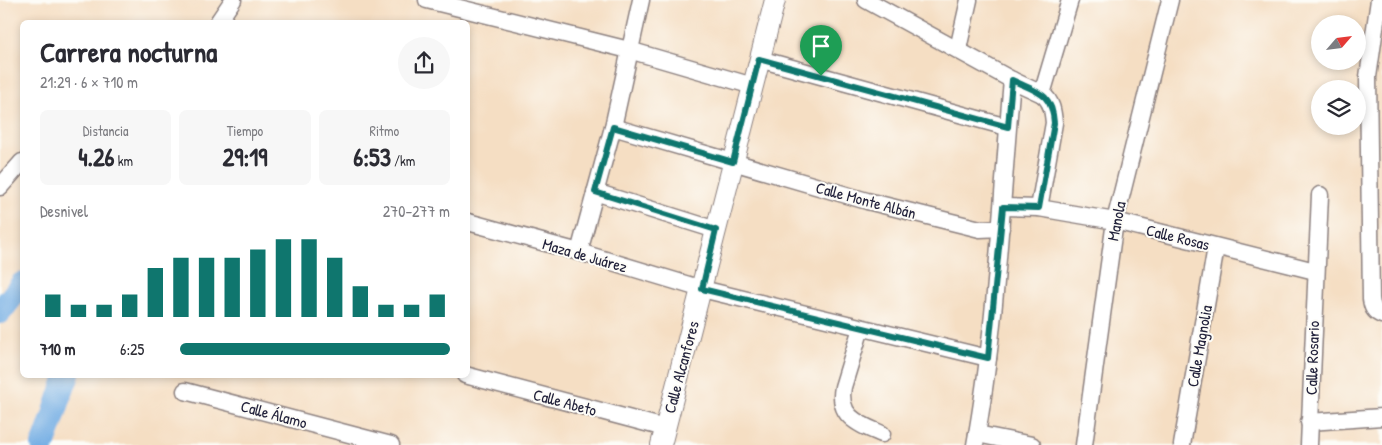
<!DOCTYPE html>
<html lang="es">
<head>
<meta charset="utf-8">
<style>
  :root { --surface:#fff; --page:#f7f7f7; --text:#2b2b33; --muted:#7c7c81; --accent:#0f766e }
  body { margin:0; font-family:"Patrick Hand",sans-serif; background:var(--page); color:var(--text); height:100vh; display:flex; flex-direction:column; font-size:19px; white-space:nowrap }
  * { box-sizing:border-box; margin:0 }
  p { font-size:16px; color:var(--muted) }
  .icon { flex:none; width:28px; height:28px; fill:none; stroke:currentColor; stroke-width:2; stroke-linecap:round; stroke-linejoin:round }
  .map { position:relative; flex:1; overflow:hidden }
  .panel { position:absolute; left:20px; top:20px; width:450px; height:358px; display:flex; flex-direction:column; background:var(--surface); border-radius:8px; box-shadow:0 2px 8px #0003 }
  .panel>* { flex:none }
  .needle { width:32px; rotate:62deg }
  .buttons { position:absolute; left:1311px; top:15px; display:grid; gap:10px }
  .buttons a { display:grid; place-items:center; width:55px; height:55px; border-radius:50%; background:var(--surface); box-shadow:0 2px 8px #0003; font-size:25px }
  .pin { position:absolute; display:grid; place-items:center; width:42px; height:42px; color:#fff; margin:-51px -21px; border-radius:50% 50% 50% 0; rotate:-45deg; box-shadow:0 0 5px #0007 }
  .pin .icon { rotate:45deg }
  .round { display:grid; place-items:center; flex:none; width:52px; height:52px; border-radius:26px; background:var(--page) }
  .head { display:flex; align-items:center; justify-content:space-between; height:85px; padding:0 20px }
  h1 { font-size:28px; font-weight:700; line-height:38px }
  .metrics { display:grid; grid-template-columns:repeat(3,1fr); gap:8px; height:85px; padding:5px 20px }
  .metrics div { display:grid; align-content:center; border-radius:8px; background:var(--page); text-align:center }
  .metrics b { font-size:25px; font-weight:700 }
  .metrics small { font-size:14px; font-weight:400 }
  .metrics p { font-size:14px }
  .chart { height:140px; padding:10px 20px }
  .chart p { display:flex; justify-content:space-between }
  .chart svg { width:100%; height:90px; margin-top:5px; stroke:var(--accent); stroke-width:6 }
  ul { padding:0 20px; list-style:none; font-size:16px }
  li { display:grid; grid-template-columns:80px 60px 1fr; align-items:center; height:38px }
  li i { height:12px; border-radius:6px; background:var(--accent) }
  .map>svg:first-child { display:block }
</style>
</head>
<body>
<div class="map">
<svg width="1382" height="445" viewBox="0 0 1382 445">
  <rect width="100%" height="100%" fill="#fdfcf7"/>
  <filter id="ink" filterUnits="userSpaceOnUse"><feTurbulence type="fractalNoise" baseFrequency=".02" numOctaves="2"/><feDisplacementMap in="SourceGraphic" scale="10" xChannelSelector="R" yChannelSelector="G"/><feConvolveMatrix kernelMatrix="1 2 1 2 8 2 1 2 1" color-interpolation-filters="sRGB"/></filter>
  <filter id="wash" filterUnits="userSpaceOnUse"><feTurbulence type="fractalNoise" baseFrequency=".0096" numOctaves="4" result="noise"/><feDisplacementMap in="SourceGraphic" scale="20" xChannelSelector="R" yChannelSelector="G"/><feGaussianBlur stdDeviation="1.12" result="paint"/><feColorMatrix in="noise" values="0 0 0 0 0 0 0 0 0 0 0 0 0 0 0 0 0 1.4 0 .05"/><feComposite in="paint" operator="in"/></filter>
  <g filter="url(#wash)">
    <rect width="100%" height="100%" fill="#f5dec3"/>
    <g fill="none" stroke-linecap="round" stroke-linejoin="round">
      <g stroke="#74aee4" stroke-width="24">
        <polyline points="0,312 22,284"/>
        <path d="M 43,445 C 53,422 58,398 68,375"/>
      </g>
    </g>
  </g>
  <g filter="url(#ink)">
    <g fill="none" stroke-linecap="round" stroke-linejoin="round">
      <g stroke="#8c807f" stroke-width="19">
        <g id="minor">
          <polyline points="427,0 629,50 753,86"/>
          <polyline points="866,0 1012,80 1042,94"/>
          <path d="M 1379,0 L 1368,77 L 1371,299 C 1372,307 1374,312 1382,315"/>
          <polyline points="218,22 233,0"/>
          <polyline points="958,49 969,0"/>
          <polyline points="759,59 1007,127"/>
          <polyline points="613,127 867,201 980,229 1001,228"/>
          <polyline points="0,187 22,162"/>
          <polyline points="595,192 716,230"/>
          <polyline points="1003,207 1039,208 1115,221 1315,271"/>
          <path d="M 1039,208 L 1054,123 C 1053,112 1052,101 1042,94 L 1070,0"/>
          <polyline points="468,222 579,252 702,289 988,358"/>
          <polyline points="579,252 613,127 641,0"/>
          <path d="M 861,328 L 843,387 C 837,417 859,424 882,434"/>
          <polyline points="465,375 665,428"/>
          <polyline points="185,391 391,445"/>
          <polyline points="1309,422 1382,417"/>
          <polyline points="977,434 1032,445"/>
          <path d="M 975,445 C 997,325 1001,202 1012,80"/>
          <polyline points="1084,445 1115,221 1170,0"/>
          <polyline points="1182,445 1216,247"/>
          <polyline points="1309,445 1320,195"/>
        </g>
      </g>
      <g stroke="#8c807f" stroke-width="22">
        <polyline id="tertiary" points="661,445 775,0"/>
      </g>
      <use href="#minor" stroke="#fff" stroke-width="16"/>
      <use href="#tertiary" stroke="#fff" stroke-width="20"/>
    </g>
  </g>
  <g fill="none" stroke-linecap="round" stroke-linejoin="round" filter="url(#ink)">
    <g stroke="#fff" stroke-width="10">
      <path id="route" d="M 759,59 L 1008,127 L 1012,80 C 1037,92 1052,92 1054,123 L 1039,208 L 1003,207 L 988,358 L 702,289 L 716,230 L 595,192 L 613,127 L 733,162 Z"/>
    </g>
    <use href="#route" stroke="#0f766e" stroke-width="6"/>
  </g>
  <g text-anchor="middle" dominant-baseline="central" stroke-width="4" stroke-linejoin="round" paint-order="stroke">
    <g font-size="16" fill="#22223b" stroke="#fdfcf7">
      <text transform="translate(866 200) rotate(15)">Calle Monte Albán</text>
      <text transform="translate(1116 221) rotate(-79)">Manola</text>
      <text transform="translate(1178 237) rotate(14)">Calle Rosas</text>
      <text transform="translate(585 255) rotate(16)">Maza de Juárez</text>
      <text transform="translate(1199 346) rotate(-80)">Calle Magnolia</text>
      <text transform="translate(1312 358) rotate(-88)">Calle Rosario</text>
      <text transform="translate(681 367) rotate(-75)">Calle Alcanfores</text>
      <text transform="translate(565 402) rotate(15)">Calle Abeto</text>
      <text transform="translate(274 414) rotate(15)">Calle Álamo</text>
    </g>
  </g>
</svg>
<div class="buttons">
<a><svg class="needle" viewBox="-14 -14 28 28"><path d="M0-13l5 13h-10z" fill="#e53935"/><path d="M0 13l5-13h-10z" fill="#7c7c81"/></svg></a>
<a><svg class="icon" aria-label="layers" viewBox="0 0 24 24"><path d="M12 4l9 5-9 5-9-5zM3 14l9 5 9-5"/></svg></a>
</div>
<div class="pin" style="left:821px;top:76px;background:#1e9e55"><svg class="icon" aria-label="arrive" viewBox="0 0 24 24"><path d="M6 21V4h12l-3 4 3 4H6"/></svg></div>
<section class="panel">
<div class="head"><div><h1>Carrera nocturna</h1><p>21:29 · 6 × 710 m</p></div><a class="round"><svg class="icon" aria-label="share" viewBox="0 0 24 24"><path d="M12 15V3M7 8l5-5 5 5M5 13v7h14v-7"/></svg></a></div>
<div class="metrics">
<div><p>Distancia</p><b>4.26<small> km</small></b></div>
<div><p>Tiempo</p><b>29:19</b></div>
<div><p>Ritmo</p><b>6:53<small> /km</small></b></div>
</div>
<div class="chart"><p><span>Desnivel</span>270–277 m</p>
<svg viewBox="0 0 160 44" preserveAspectRatio="none"><path d="M5 44V33M15 44V38M25 44V38M35 44V33M45 44V20M55 44V15M65 44V15M75 44V15M85 44V11M95 44V6M105 44V6M115 44V15M125 44V29M135 44V38M145 44V38M155 44V33"/></svg>
</div>
<ul>
<li><b>710 m</b>6:25<i style="width:100%"></i></li>
</ul>
</section>
</div>
</body>
</html>
